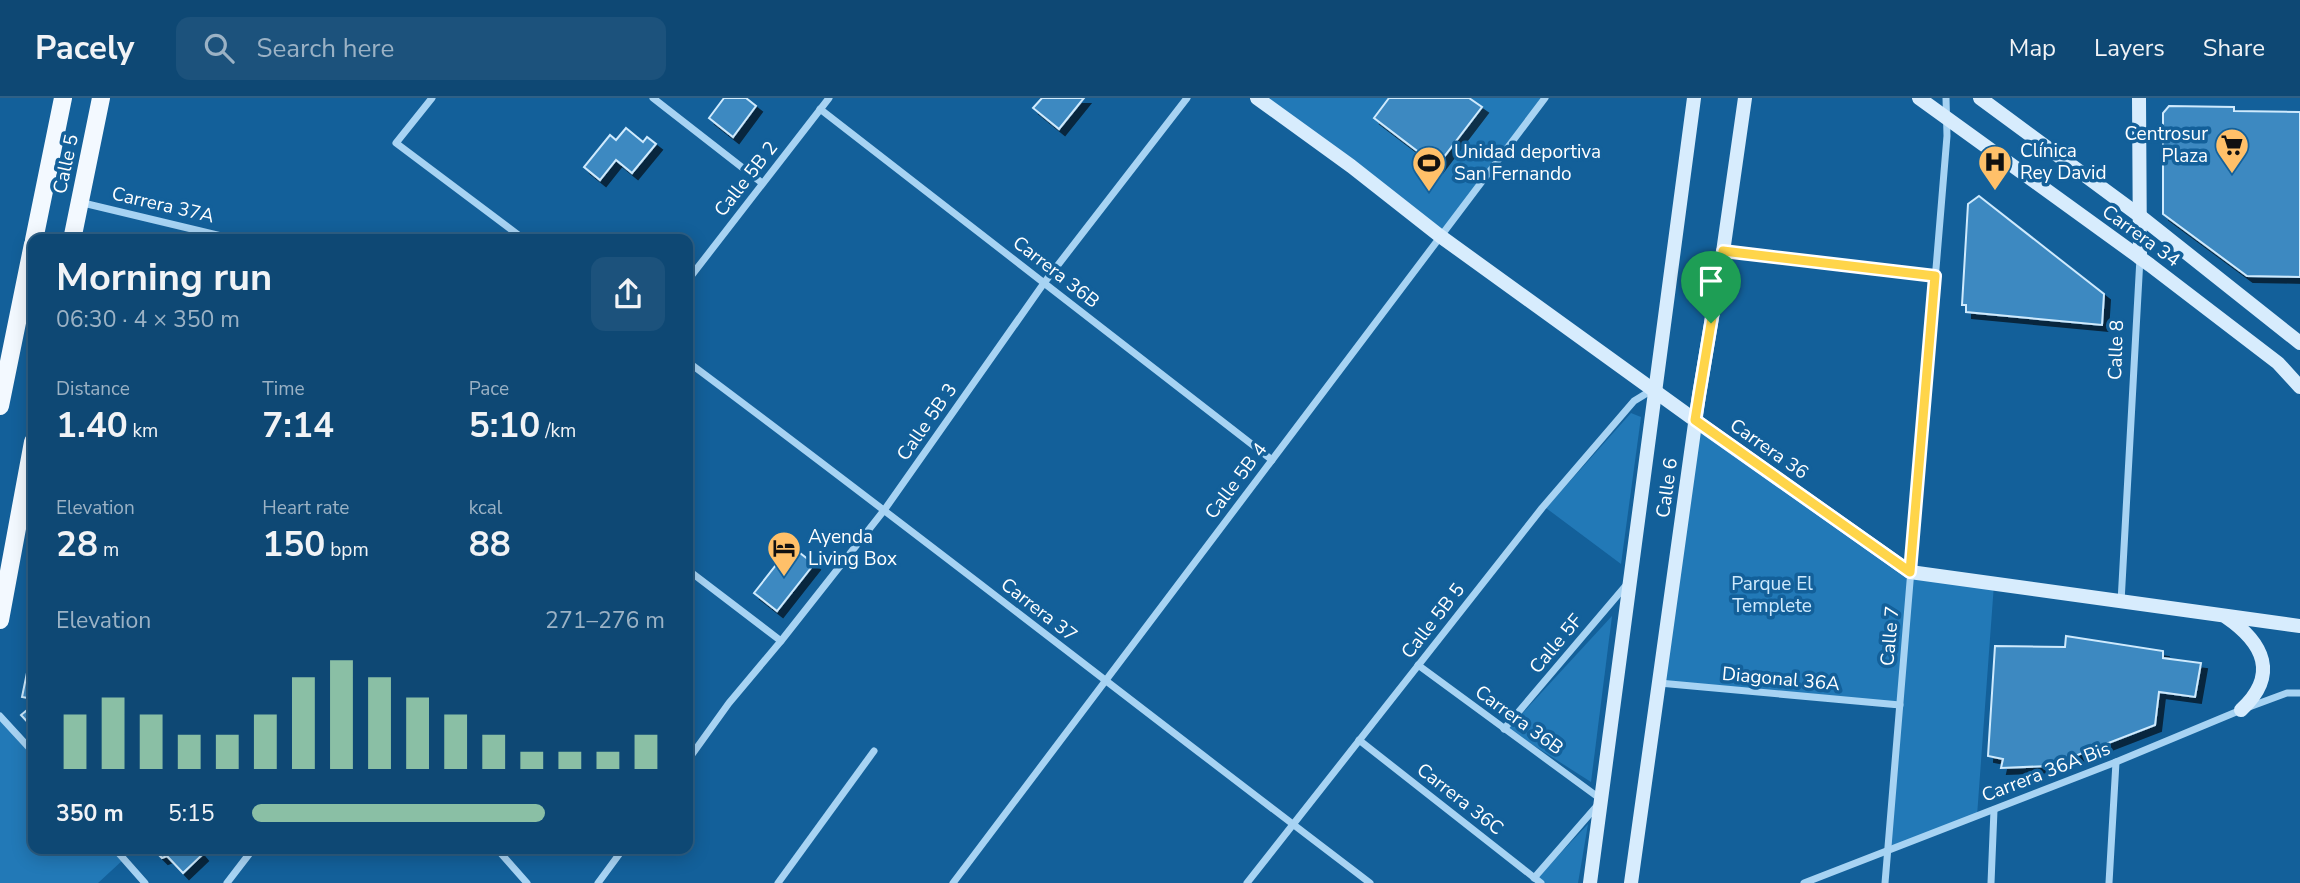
<!DOCTYPE html>
<html lang="en">
<head>
<meta charset="utf-8">
<style>
  :root { --surface:#0e4874; --page:#1c527c; --text:#f1f3f6; --muted:#9bb2c5; --line:#2e6086; --accent:#8abfa5 }
  body { margin:0; font-family:"Nunito Sans",sans-serif; background:var(--page); color:var(--text); height:100vh; display:flex; flex-direction:column; font-size:26px; white-space:nowrap }
  * { box-sizing:border-box; margin:0 }
  p { font-size:23px; color:var(--muted) }
  .icon { flex:none; width:38px; height:38px; fill:none; stroke:currentColor; stroke-width:2; stroke-linecap:round; stroke-linejoin:round }
  .map { position:relative; flex:1; overflow:hidden }
  .panel { position:absolute; left:28px; top:136px; width:665px; height:620px; display:flex; flex-direction:column; background:var(--surface); border-radius:14px; box-shadow:0 4px 18px #0003,0 0 0 2px var(--line) }
  .panel>* { flex:none }
  .pin { position:absolute; display:grid; place-items:center; width:60px; height:60px; color:#fff; margin:-72px -30px; border-radius:50% 50% 50% 0; rotate:-45deg; box-shadow:0 0 7px #0007 }
  .pin .icon { rotate:45deg }
  .round { display:grid; place-items:center; flex:none; width:74px; height:74px; border-radius:14px; background:var(--page) }
  .overview { display:flex; align-items:center; justify-content:space-between; height:119px; padding:0 28px }
  h1 { font-size:38px; font-weight:700; line-height:52px }
  .metrics { display:grid; grid-template-columns:repeat(3,1fr); gap:10px; height:119px; padding:7px 28px }
  .metrics div { display:grid; align-content:center }
  .metrics b { font-size:35px; font-weight:700 }
  .metrics small { font-size:19px; font-weight:400 }
  .metrics p { font-size:19px }
  .chart { height:196px; padding:14px 28px }
  .chart p { display:flex; justify-content:space-between }
  .chart svg { width:100%; height:126px; margin-top:7px; stroke:var(--accent); stroke-width:6 }
  ul { padding:0 28px; list-style:none; font-size:23px }
  li { display:grid; grid-template-columns:112px 84px 1fr; align-items:center; height:52px }
  li i { height:18px; border-radius:9px; background:var(--accent) }
  header { display:flex; align-items:center; gap:42px; box-sizing:border-box; height:98px; padding:0 35px; background:var(--surface); border-bottom:2px solid var(--line) }
  header strong { font-size:33px }
  nav { display:flex; gap:38px; margin-inline-start:auto; font-size:24px }
  .search { width:490px; height:63px; background:var(--page); display:flex; align-items:center; gap:18px; box-sizing:border-box; padding:0 24px; border-radius:14px; color:var(--muted); font-size:26px }
  .map>svg:first-child { display:block }
</style>
</head>
<body>
<header>
<strong>Pacely</strong>
<div class="search"><svg class="icon" aria-label="search" viewBox="0 0 24 24"><circle cx="10" cy="10" r="6"/><path d="M15 15l6 6"/></svg>Search here</div>
<nav><a>Map</a><a>Layers</a><a>Share</a></nav>
</header>
<div class="map">
<svg width="2300" height="785" viewBox="0 0 2300 785">
  <defs>
    <filter id="shadow"><feDropShadow dx="6" dy="6" stdDeviation="0" flood-color="#0009"/></filter>
  </defs>
  <rect width="100%" height="100%" fill="#13609a"/>
  <g fill="#2279b7">
    <polygon points="1257,0 1545,0 1440,138"/>
    <polygon points="1631,315 1641,319 1621,466 1546,410"/>
    <polygon points="1695,322 1910,474 1994,486 1977,718 1888,754 1899,607 1659,585"/>
    <polygon points="1612,518 1591,684 1508,631"/>
    <polygon points="0,618 33,654 33,751 115,751 124,761 98,785 0,785"/>
    <polygon points="1588,726 1578,785 1545,785 1538,779"/>
  </g>
  <g fill="#3c89c1" stroke="#cfeafd" stroke-width="2" filter="url(#shadow)">
    <polygon points="724,0 746,0 756,8 733,39 709,20"/>
    <polygon points="1042,0 1084,0 1059,31 1033,10"/>
    <polygon points="1389,0 1469,0 1482,9 1437,68 1374,20"/>
    <polygon points="2169,8 2234,9 2234,13 2300,14 2300,179 2247,178 2163,116 2163,15"/>
    <polygon points="626,30 643,44 647,39 656,46 632,75 616,62 600,82 584,69 610,37 616,42"/>
    <polygon points="1979,98 2104,196 2102,227 1966,214 1966,207 1962,207 1968,106"/>
    <polygon points="791,448 814,466 777,513 754,495"/>
    <polygon points="2066,538 2163,553 2163,560 2201,565 2195,599 2159,594 2155,627 2049,668 2001,670 2003,661 1988,658 1995,548 2065,549"/>
    <polygon points="29,565 33,566 33,601 22,599"/>
    <polygon points="26,613 33,622 33,630 21,617"/>
    <polygon points="153,751 197,751 202,757 183,775 167,758 162,760"/>
  </g>
  <g fill="none" stroke-linecap="round" stroke-linejoin="round">
    <g stroke="#a7d3f3" stroke-width="7">
      <polyline points="432,0 396,45 525,142"/>
      <polyline points="653,0 762,85"/>
      <polyline points="820,11 1272,362"/>
      <polyline points="79,104 238,142"/>
      <polyline points="1724,154 1935,179"/>
      <polyline points="688,182 829,0"/>
      <path d="M 688,264 C 917,435 1142,612 1370,785"/>
      <polyline points="688,472 781,543"/>
      <polyline points="2121,504 2140,160"/>
      <polyline points="1418,567 1602,702 1534,780"/>
      <polyline points="1659,585 1900,607"/>
      <polyline points="0,618 33,654"/>
      <polyline points="1504,631 1628,485"/>
      <polyline points="1359,642 1541,785"/>
      <polyline points="688,662 729,605 781,543 885,411 1044,185 1187,0"/>
      <polyline points="115,751 145,785"/>
      <polyline points="497,751 527,785"/>
      <polyline points="227,785 253,751"/>
      <polyline points="598,785 623,751"/>
      <polyline points="778,785 874,653"/>
      <polyline points="953,785 1545,0"/>
      <polyline points="1247,785 1542,410 1634,303 1652,292"/>
      <polyline points="1804,785 2116,664 2241,612 2287,595 2300,595"/>
      <polyline points="1885,785 1947,38 1946,0"/>
      <polyline points="1991,785 1994,712"/>
      <polyline points="2109,785 2116,664"/>
    </g>
    <g stroke="#d7ecfd" stroke-width="14">
      <polyline points="1257,0 1351,68 1440,138 1710,333 1910,474 2300,528"/>
      <polyline points="1919,0 2150,167 2278,265 2300,289"/>
      <polyline points="1980,0 2140,118 2300,245"/>
      <polyline points="2139,0 2140,160"/>
      <path d="M 2226,519 C 2264,545 2279,577 2241,612"/>
      <path d="M 1590,785 C 1627,524 1658,262 1694,0"/>
      <polyline points="1631,785 1699,297 1723,154 1745,0"/>
    </g>
    <g stroke="#f3f9ff" stroke-width="18">
      <polyline points="34,142 63,0"/>
      <polyline points="72,142 101,0"/>
      <polyline points="0,308 33,146"/>
      <polyline points="0,522 33,344"/>
    </g>
  </g>
  <g fill="none" stroke-linecap="round" stroke-linejoin="round">
    <g stroke="#fff" stroke-width="14">
      <polygon id="route" points="1723,153 1935,178 1910,474 1695,322"/>
    </g>
    <use href="#route" stroke="#ffd54a" stroke-width="9"/>
  </g>
  <defs>
    <g id="supermarket-pin" transform="scale(1.75)"><path d="M0 17L-7.5 6A9.5 9.5 0 1 1 7.5 6Z" fill="#ffc069" stroke="#13609a"/><path d="M-6-5.5h2.5l.6 2H6L4.5 2H-2.5L-4.4-4H-6ZM-1.5 3.2a1.3 1.3 0 1 0 .1 0ZM3 3.2a1.3 1.3 0 1 0 .1 0Z" fill="#111"/></g>
    <g id="hospital-pin" transform="scale(1.75)"><path d="M0 17L-7.5 6A9.5 9.5 0 1 1 7.5 6Z" fill="#ffc069" stroke="#13609a"/><path d="M-5-5h3v3.5h4V-5h3V5h-3V1.5h-4V5h-3Z" fill="#111"/></g>
    <g id="stadium-pin" transform="scale(1.75)"><path d="M0 17L-7.5 6A9.5 9.5 0 1 1 7.5 6Z" fill="#ffc069" stroke="#13609a"/><path d="M0-5a6.5 5 0 1 0 0 10a6.5 5 0 1 0 0-10ZM-3.5-1.8h7v3.6h-7Z" fill="#111"/></g>
    <g id="hotel-pin" transform="scale(1.75)"><path d="M0 17L-7.5 6A9.5 9.5 0 1 1 7.5 6Z" fill="#ffc069" stroke="#13609a"/><path d="M-6-4.5h1.5V1H6V5H4.5V3h-9V5H-6ZM-4 0a1.8 1.8 0 1 1 3.6 0ZM.5 0V-2.5h3Q6-2.5 6 0Z" fill="#111"/></g>
  </defs>
  <g fill-rule="evenodd">
    <use href="#supermarket-pin" x="2232" y="47"/>
    <use href="#hospital-pin" x="1995" y="64"/>
    <use href="#stadium-pin" x="1429" y="65"/>
    <use href="#hotel-pin" x="784" y="450"/>
  </g>
  <g text-anchor="middle" dominant-baseline="central" stroke-width="7" stroke-linejoin="round" paint-order="stroke">
    <g font-size="19" fill="#fff" stroke="#13609a" text-anchor="start">
      <text x="2208" y="36" text-anchor="end">Centrosur<tspan x="2208" dy="22">Plaza</tspan></text>
      <text x="2020" y="53">Clínica<tspan x="2020" dy="22">Rey David</tspan></text>
      <text x="1454" y="54">Unidad deportiva<tspan x="1454" dy="22">San Fernando</tspan></text>
      <text x="808" y="439">Ayenda<tspan x="808" dy="22">Living Box</tspan></text>
    </g>
    <g font-size="19" fill="#fff" stroke="#13609a">
      <text transform="translate(66 66) rotate(-78)">Calle 5</text>
      <text transform="translate(746 81) rotate(-52)">Calle 5B 2</text>
      <text transform="translate(163 107) rotate(13)">Carrera 37A</text>
      <text transform="translate(2141 138) rotate(36)">Carrera 34</text>
      <text transform="translate(1056 174) rotate(38)">Carrera 36B</text>
      <text transform="translate(2116 252) rotate(-88)">Calle 8</text>
      <text transform="translate(927 324) rotate(-55)">Calle 5B 3</text>
      <text transform="translate(1769 351) rotate(35)">Carrera 36</text>
      <text transform="translate(1236 383) rotate(-53)">Calle 5B 4</text>
      <text transform="translate(1667 390) rotate(-82)">Calle 6</text>
      <text transform="translate(1039 512) rotate(38)">Carrera 37</text>
      <text transform="translate(1433 523) rotate(-52)">Calle 5B 5</text>
      <text transform="translate(1890 538) rotate(-85)">Calle 7</text>
      <text transform="translate(1556 546) rotate(-50)">Calle 5F</text>
      <text transform="translate(1781 581) rotate(5)">Diagonal 36A</text>
      <text transform="translate(1519 622) rotate(36)">Carrera 36B</text>
      <text transform="translate(2046 674) rotate(-21)">Carrera 36A Bis</text>
      <text transform="translate(1460 701) rotate(38)">Carrera 36C</text>
    </g>
    <g font-size="19" fill="#cfeafd" stroke="#13609a">
      <text x="1772" y="486">Parque El<tspan x="1772" dy="22">Templete</tspan></text>
    </g>
  </g>
</svg>
<div class="pin" style="left:1711px;top:225px;background:#1e9e55"><svg class="icon" aria-label="arrive" viewBox="0 0 24 24"><path d="M6 21V4h12l-3 4 3 4H6"/></svg></div>
<section class="panel">
<div class="overview"><div><h1>Morning run</h1><p>06:30 · 4 × 350 m</p></div><a class="round"><svg class="icon" aria-label="share" viewBox="0 0 24 24"><path d="M12 15V3M7 8l5-5 5 5M5 13v7h14v-7"/></svg></a></div>
<div class="metrics">
<div><p>Distance</p><b>1.40<small> km</small></b></div>
<div><p>Time</p><b>7:14</b></div>
<div><p>Pace</p><b>5:10<small> /km</small></b></div>
</div>
<div class="metrics">
<div><p>Elevation</p><b>28<small> m</small></b></div>
<div><p>Heart rate</p><b>150<small> bpm</small></b></div>
<div><p>kcal</p><b>88</b></div>
</div>
<div class="chart"><p><span>Elevation</span>271–276 m</p>
<svg viewBox="0 0 160 44" preserveAspectRatio="none"><path d="M5 44V25M15 44V19M25 44V25M35 44V32M45 44V32M55 44V25M65 44V12M75 44V6M85 44V12M95 44V19M105 44V25M115 44V32M125 44V38M135 44V38M145 44V38M155 44V32"/></svg>
</div>
<ul>
<li><b>350 m</b>5:15<i style="width:71%"></i></li>
</ul>
</section>
</div>
</body>
</html>
